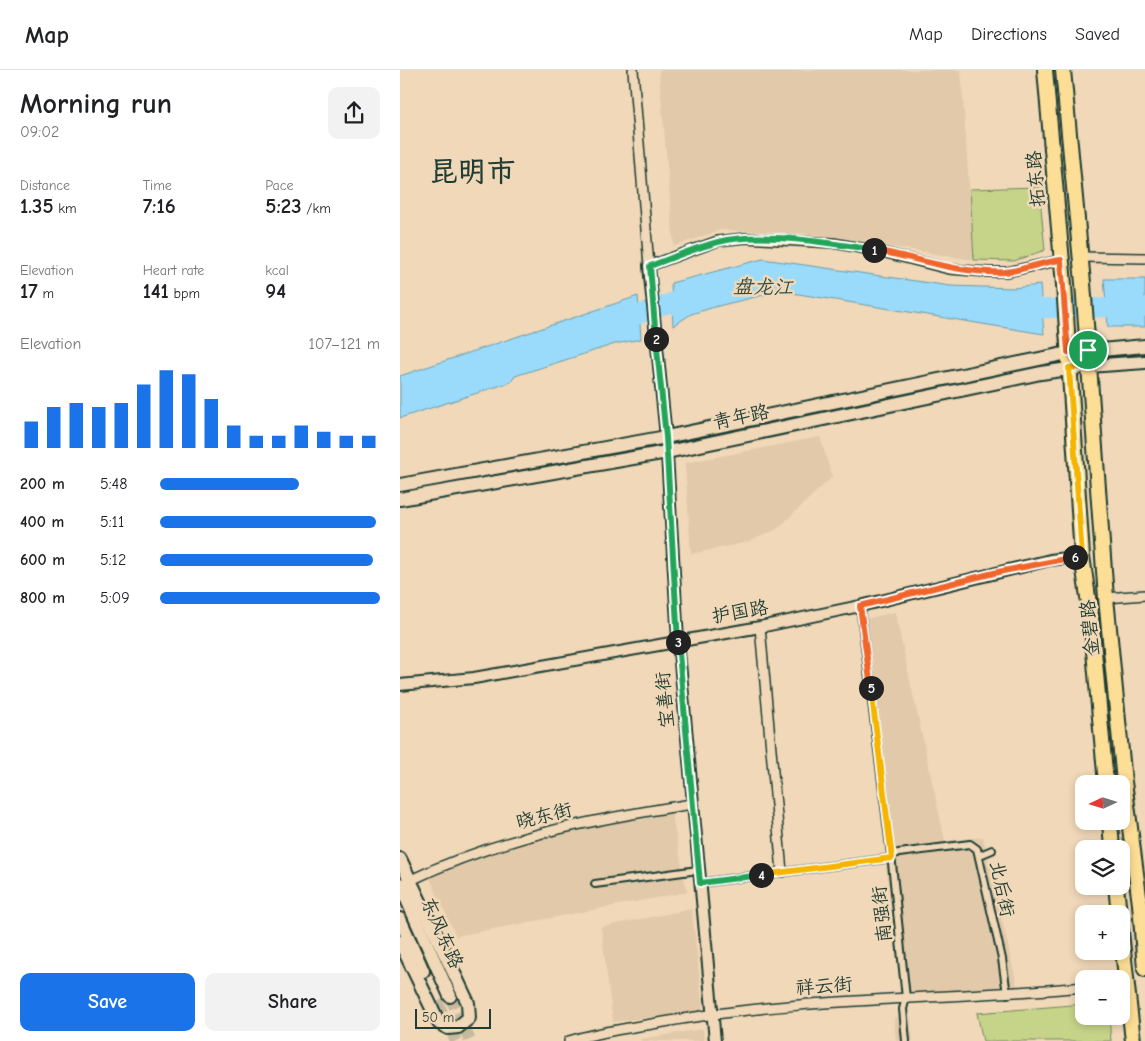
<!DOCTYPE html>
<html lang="en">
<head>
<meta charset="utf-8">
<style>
  :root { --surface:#fff; --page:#f2f2f2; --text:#202124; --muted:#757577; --line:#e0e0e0; --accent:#1a73e8 }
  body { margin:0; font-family:"Comic Neue","LXGW WenKai TC",sans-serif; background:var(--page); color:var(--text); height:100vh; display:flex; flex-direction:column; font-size:19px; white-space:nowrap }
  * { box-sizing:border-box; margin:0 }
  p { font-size:16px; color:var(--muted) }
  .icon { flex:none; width:28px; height:28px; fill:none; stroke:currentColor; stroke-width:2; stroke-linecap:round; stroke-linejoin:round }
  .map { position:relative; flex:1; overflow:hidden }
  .sheet { display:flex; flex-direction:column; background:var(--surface); width:400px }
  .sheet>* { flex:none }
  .needle { width:32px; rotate:266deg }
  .tools { position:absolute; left:675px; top:705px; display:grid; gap:10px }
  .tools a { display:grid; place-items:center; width:55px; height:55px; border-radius:10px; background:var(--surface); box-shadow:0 2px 8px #0003; font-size:25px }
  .scale { position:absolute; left:15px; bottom:12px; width:76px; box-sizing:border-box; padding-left:5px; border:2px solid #1f3d34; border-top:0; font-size:14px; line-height:18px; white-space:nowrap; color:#1f3d34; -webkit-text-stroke:4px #f0d8b8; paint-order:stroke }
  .pin { position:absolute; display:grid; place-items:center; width:42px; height:42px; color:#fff; margin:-21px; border:2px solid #fff; border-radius:50%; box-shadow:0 1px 5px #0007 }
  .km { position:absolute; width:25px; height:25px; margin:-12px; border-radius:50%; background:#222; color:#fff; font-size:14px; line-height:25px; text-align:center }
  .round { display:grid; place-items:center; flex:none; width:52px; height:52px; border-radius:10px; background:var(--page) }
  .summary { display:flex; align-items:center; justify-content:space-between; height:85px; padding:0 20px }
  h1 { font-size:28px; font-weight:700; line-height:38px }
  .figures { display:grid; grid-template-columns:repeat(3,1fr); gap:8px; height:85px; padding:5px 20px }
  .figures div { display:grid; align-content:center }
  .figures b { font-size:21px; font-weight:700 }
  .figures small { font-size:14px; font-weight:400 }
  .figures p { font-size:14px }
  .chart { height:140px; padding:10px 20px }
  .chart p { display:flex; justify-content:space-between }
  .chart svg { width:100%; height:90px; margin-top:5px; stroke:var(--accent); stroke-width:6 }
  .action { display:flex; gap:10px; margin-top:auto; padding:10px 20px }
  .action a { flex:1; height:58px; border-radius:10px; background:var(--accent); color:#fff; font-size:20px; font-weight:700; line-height:58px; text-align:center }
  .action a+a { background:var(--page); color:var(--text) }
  ul { padding:0 20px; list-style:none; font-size:16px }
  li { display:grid; grid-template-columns:80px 60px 1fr; align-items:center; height:38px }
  li i { height:12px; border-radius:6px; background:var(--accent) }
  header { display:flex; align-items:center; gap:30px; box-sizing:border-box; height:70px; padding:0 25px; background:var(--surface); border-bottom:1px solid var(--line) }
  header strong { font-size:24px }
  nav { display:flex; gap:28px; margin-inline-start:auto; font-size:18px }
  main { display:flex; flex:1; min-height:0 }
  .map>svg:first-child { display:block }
</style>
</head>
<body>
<header>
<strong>Map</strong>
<nav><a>Map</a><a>Directions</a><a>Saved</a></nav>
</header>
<main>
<section class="sheet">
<div class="summary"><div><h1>Morning run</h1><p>09:02</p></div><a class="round"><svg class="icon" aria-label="share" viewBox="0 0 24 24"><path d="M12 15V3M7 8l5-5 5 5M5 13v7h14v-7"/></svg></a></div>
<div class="figures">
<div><p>Distance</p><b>1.35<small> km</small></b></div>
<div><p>Time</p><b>7:16</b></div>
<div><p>Pace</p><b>5:23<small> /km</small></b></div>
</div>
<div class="figures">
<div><p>Elevation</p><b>17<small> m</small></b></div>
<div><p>Heart rate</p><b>141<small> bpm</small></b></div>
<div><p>kcal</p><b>94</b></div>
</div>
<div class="chart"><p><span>Elevation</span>107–121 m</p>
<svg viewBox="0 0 160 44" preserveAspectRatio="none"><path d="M5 44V31M15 44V24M25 44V22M35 44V24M45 44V22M55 44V13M65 44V6M75 44V8M85 44V20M95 44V33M105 44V38M115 44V38M125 44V33M135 44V36M145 44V38M155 44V38"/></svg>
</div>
<ul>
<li><b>200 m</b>5:48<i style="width:63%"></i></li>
<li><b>400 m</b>5:11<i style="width:98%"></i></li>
<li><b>600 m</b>5:12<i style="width:97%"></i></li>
<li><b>800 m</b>5:09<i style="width:100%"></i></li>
</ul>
<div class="action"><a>Save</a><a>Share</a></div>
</section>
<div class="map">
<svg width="745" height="971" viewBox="0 0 745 971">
  <rect width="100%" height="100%" fill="#f0d8b8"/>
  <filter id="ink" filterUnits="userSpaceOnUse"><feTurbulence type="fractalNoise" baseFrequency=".02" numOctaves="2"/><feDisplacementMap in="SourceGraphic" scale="10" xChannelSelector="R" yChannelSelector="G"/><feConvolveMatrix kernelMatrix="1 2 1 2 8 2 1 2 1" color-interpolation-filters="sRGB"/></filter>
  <g filter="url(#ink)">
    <g fill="#e1c9a9">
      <polygon points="259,0 561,0 574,190 413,164 321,160 274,176"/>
      <polygon points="420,367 432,407 377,459 348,472 291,484 285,393"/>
      <polygon points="495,542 545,771 583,767 618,920 501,925 486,794 323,814 322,804 485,784 457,551"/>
      <polygon points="270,736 287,822 56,866 28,804 93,776"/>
      <polygon points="292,839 303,941 213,952 201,857"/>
      <polygon points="510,946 513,971 496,971 494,948"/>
      <polygon points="303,959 304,971 241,971 241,969"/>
    </g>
    <g fill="#c5d488" stroke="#72885e">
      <polygon points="639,117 645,180 614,191 574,190 570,119"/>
      <polygon points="684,934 684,946 709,946 711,971 583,971 577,943"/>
    </g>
    <g fill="#9adbfb" stroke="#699cab">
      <polygon points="363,189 550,216 613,218 640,215 644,264 380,221 318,236 291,244 273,256 271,213"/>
      <polygon points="704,209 745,209 745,257 708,257"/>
      <polygon points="238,226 241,269 215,274 115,306 111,312 0,348 0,306"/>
    </g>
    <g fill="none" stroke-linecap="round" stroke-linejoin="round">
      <g stroke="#9adbfb" stroke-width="19">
        <polyline points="617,239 745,237"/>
        <polyline points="215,253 295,224"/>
      </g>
      <g stroke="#c6b99e" stroke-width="12" stroke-dasharray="12 6" stroke-linecap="butt">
        <polyline points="50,926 70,971"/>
        <polyline points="37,932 56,971"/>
      </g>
      <g stroke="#1f3d34" stroke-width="10">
        <g id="pedestrian">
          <polyline points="460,536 491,784 506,928 503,939 506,971"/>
          <polyline points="491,784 570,774 577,779 602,889 607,924"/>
          <polyline points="580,785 592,780"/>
          <polyline points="300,813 492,788"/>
          <polyline points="195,814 298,800"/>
        </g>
      </g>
      <g stroke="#1f3d34" stroke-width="12">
        <g id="minor">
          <polyline points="233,0 249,196 318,171 345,168 433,173 478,181 549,199 587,202 607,202 661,190"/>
          <polyline points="681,187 745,188"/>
          <polyline points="706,528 745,525"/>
          <polyline points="360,557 382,802"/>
          <path d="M 11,810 C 100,767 195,749 292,734"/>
          <path d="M 169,971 C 198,962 229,958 258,953 C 399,927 542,930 684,917"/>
        </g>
      </g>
      <g stroke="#1f3d34" stroke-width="14">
        <g id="tertiary">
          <polyline points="249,196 266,367 278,571 315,971"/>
          <polyline points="0,615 74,608 360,557 460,536 650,490 682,486"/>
        </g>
      </g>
      <g stroke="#1f3d34" stroke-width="16">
        <g id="secondary">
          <polyline points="0,415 266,367 668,283 745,276"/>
          <polyline points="0,429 267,382 641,303 689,296 745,292"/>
          <polyline points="0,789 68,933 69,948 58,957 48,958 39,953 0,872"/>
          <polyline points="0,814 50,926"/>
          <polyline points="0,849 23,901"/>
        </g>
      </g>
      <g stroke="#1f3d34" stroke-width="18">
        <g id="primary">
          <polyline points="645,0 664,215 682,486 691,548 706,714"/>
          <polyline points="663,0 683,213 706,528 724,712 740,834 745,899"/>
          <polyline points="710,751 712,779"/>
          <polyline points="716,816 719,844"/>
          <polyline points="721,862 733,971"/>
        </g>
      </g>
      <use href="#pedestrian" stroke="#f0d8b8" stroke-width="6"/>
      <use href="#minor" stroke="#f0d8b8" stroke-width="9"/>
      <use href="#tertiary" stroke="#f0d8b8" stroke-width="10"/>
      <use href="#secondary" stroke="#f0d8b8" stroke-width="12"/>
      <use href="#primary" stroke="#fdde96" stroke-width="14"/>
    </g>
  </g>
  <g fill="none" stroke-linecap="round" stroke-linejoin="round" filter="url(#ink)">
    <g stroke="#fff" stroke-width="10">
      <path id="split-1" d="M 474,180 C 518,188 559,204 605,202 C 624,200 642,192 661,190 L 668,282 L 688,280"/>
    </g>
    <g stroke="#fff" stroke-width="10">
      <path id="split-2" d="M 256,269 L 250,196 C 272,188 295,178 318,172 C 359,161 432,173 474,180"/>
    </g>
    <g stroke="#fff" stroke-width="10">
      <polyline id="split-3" points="256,269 266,367 278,572"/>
    </g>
    <g stroke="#fff" stroke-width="10">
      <polyline id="split-4" points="278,572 300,813 361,805"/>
    </g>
    <g stroke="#fff" stroke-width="10">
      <polyline id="split-5" points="361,805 492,788 471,618"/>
    </g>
    <g stroke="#fff" stroke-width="10">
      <polyline id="split-6" points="471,618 460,536 598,502 675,487"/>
    </g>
    <g stroke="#fff" stroke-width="10">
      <polyline id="split-7" points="675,487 682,486 669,298 689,296 688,280"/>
    </g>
    <use href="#split-1" stroke="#f0652b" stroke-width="6"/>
    <use href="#split-2" stroke="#22a559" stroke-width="6"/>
    <use href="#split-3" stroke="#22a559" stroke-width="6"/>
    <use href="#split-4" stroke="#22a559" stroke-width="6"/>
    <use href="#split-5" stroke="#f5b400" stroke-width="6"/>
    <use href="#split-6" stroke="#f0652b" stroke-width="6"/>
    <use href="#split-7" stroke="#f5b400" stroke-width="6"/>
  </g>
  <g text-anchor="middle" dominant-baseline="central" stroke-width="5" stroke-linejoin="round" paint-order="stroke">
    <g font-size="19" fill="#1f3d34" stroke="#f0d8b8">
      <text transform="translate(636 109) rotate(-95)">拓东路</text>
      <text transform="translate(341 347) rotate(-12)">青年路</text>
      <text transform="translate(340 542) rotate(-10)">护国路</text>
      <text transform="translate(690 558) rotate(-95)">金碧路</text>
      <text transform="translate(265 630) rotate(-95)">宝善街</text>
      <text transform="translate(144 746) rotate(-14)">晓东街</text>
      <text transform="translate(602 819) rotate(78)">北后街</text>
      <text transform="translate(482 844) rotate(-96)">南强街</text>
      <text transform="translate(42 863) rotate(66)">东风东路</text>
      <text transform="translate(424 916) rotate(-4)">祥云街</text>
    </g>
    <g font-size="20" font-style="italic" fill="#2b4d48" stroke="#f0d8b8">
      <text transform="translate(363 217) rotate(1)">盘龙江</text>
    </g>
    <g font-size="29" font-weight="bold" fill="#1f3d34" stroke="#f0d8b8">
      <text x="72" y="101">昆明市</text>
    </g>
  </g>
</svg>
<div class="tools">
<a><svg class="needle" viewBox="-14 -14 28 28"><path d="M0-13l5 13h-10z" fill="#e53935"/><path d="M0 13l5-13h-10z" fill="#757577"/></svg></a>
<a><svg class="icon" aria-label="layers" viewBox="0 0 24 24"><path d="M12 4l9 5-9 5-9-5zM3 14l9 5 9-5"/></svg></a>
<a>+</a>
<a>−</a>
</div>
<div class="scale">50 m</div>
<div class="pin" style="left:688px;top:280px;background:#1e9e55"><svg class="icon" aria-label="arrive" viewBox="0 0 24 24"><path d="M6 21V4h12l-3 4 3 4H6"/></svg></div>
<b class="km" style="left:474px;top:180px">1</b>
<b class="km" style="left:256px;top:269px">2</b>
<b class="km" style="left:278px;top:572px">3</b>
<b class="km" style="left:361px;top:805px">4</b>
<b class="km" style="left:471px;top:618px">5</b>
<b class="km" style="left:675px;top:487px">6</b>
</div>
</main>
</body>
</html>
